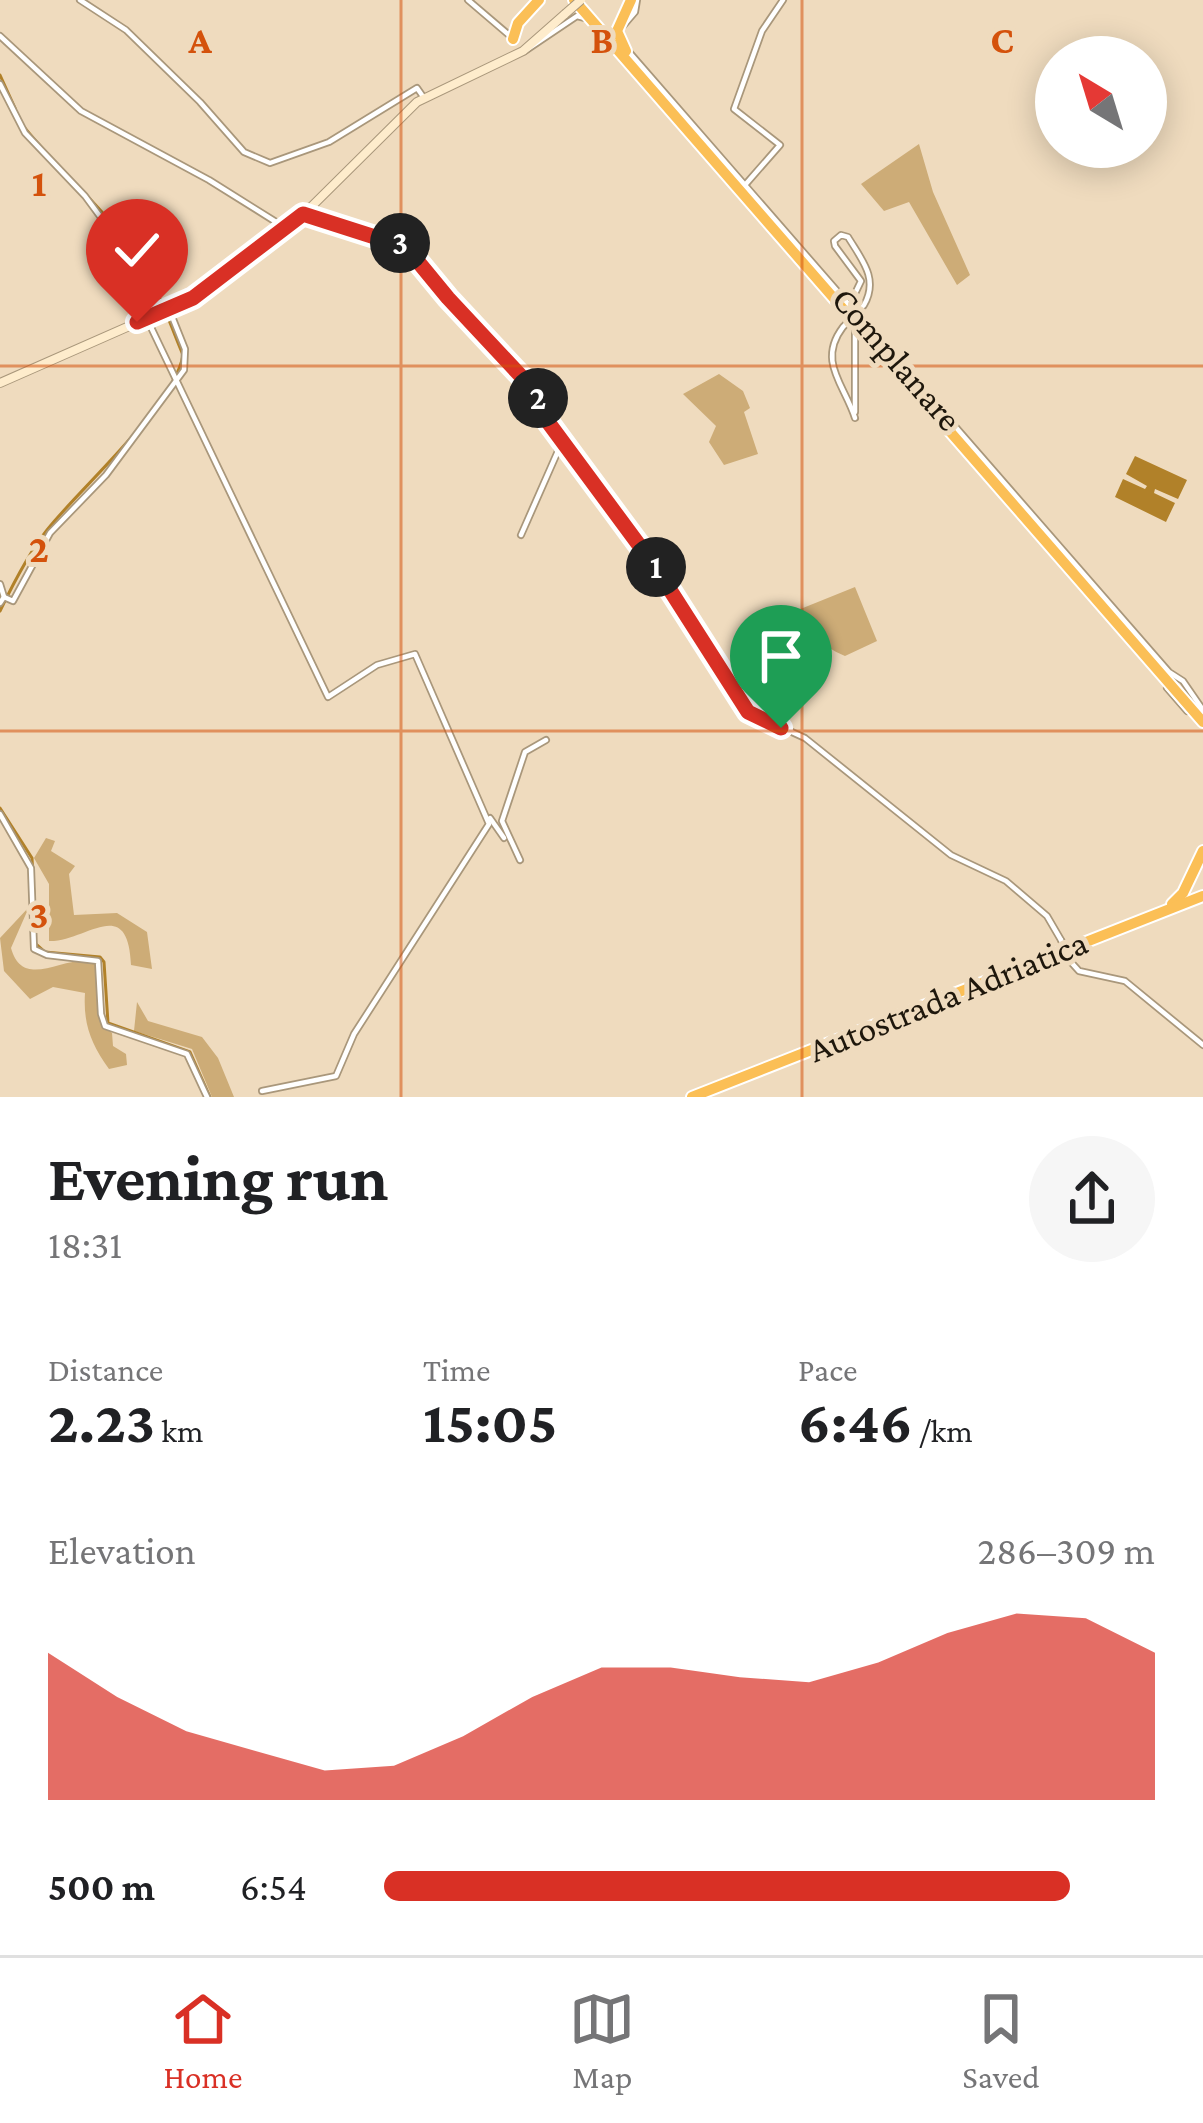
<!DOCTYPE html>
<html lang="en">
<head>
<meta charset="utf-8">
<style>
  :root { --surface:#fff; --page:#f6f6f6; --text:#202124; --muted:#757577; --line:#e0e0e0; --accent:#d93025 }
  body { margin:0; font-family:"Crimson Pro",serif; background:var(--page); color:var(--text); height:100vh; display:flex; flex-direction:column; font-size:45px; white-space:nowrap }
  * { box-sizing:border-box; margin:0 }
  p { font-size:39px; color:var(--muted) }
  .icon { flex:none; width:66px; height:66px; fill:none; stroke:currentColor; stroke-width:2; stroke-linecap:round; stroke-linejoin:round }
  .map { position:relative; height:1097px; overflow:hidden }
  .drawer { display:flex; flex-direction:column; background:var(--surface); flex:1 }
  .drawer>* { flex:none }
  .needle { width:78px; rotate:322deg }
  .controls { position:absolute; left:1035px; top:36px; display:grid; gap:24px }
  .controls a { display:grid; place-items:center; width:132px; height:132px; border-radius:50%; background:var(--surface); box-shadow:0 6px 30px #0003; font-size:60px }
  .pin { position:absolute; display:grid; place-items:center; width:102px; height:102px; color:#fff; margin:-123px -51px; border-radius:50% 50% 50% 0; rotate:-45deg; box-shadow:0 0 12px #0007 }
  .pin .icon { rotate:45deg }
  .km { position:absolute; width:60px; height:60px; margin:-30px; border-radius:50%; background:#222; color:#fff; font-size:33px; line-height:60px; text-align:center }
  .round { display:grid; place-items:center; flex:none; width:126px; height:126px; border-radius:63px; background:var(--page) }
  .head { display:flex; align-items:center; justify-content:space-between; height:204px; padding:0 48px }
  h1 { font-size:66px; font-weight:700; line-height:90px }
  .figures { display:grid; grid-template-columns:repeat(3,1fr); gap:18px; height:204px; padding:12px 48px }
  .figures div { display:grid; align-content:center }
  .figures b { font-size:60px; font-weight:700 }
  .figures small { font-size:33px; font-weight:400 }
  .figures p { font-size:33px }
  .chart { height:336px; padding:24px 48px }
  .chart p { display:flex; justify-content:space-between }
  .chart svg { width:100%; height:216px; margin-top:12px; fill:var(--accent); opacity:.7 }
  ul { padding:0 48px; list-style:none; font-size:39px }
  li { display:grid; grid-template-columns:192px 144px 1fr; align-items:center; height:90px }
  li i { height:30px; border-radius:15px; background:var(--accent) }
  .tabs { display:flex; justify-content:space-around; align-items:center; height:168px; border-top:3px solid var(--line); background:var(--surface); font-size:33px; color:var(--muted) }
  .tabs a { display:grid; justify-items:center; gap:6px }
  .tabs .current { color:var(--accent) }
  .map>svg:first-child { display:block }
</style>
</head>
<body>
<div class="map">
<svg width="1203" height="1097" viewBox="0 0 1203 1097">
  <rect width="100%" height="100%" fill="#efdbbe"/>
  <g fill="#cdac77">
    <polygon points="919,144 933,192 970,275 957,285 909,202 884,211 861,184"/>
    <polygon points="719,374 743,391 750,408 744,412 758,454 724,465 709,442 716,426 683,394"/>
    <path d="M 855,587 L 877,641 L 845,656 C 820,646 799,622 770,625 C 760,626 750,631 741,633 Z"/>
    <path d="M 46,838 L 55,841 L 51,851 L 75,866 L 69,874 L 74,915 L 117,913 L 147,932 L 152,969 L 131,965 C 128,893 86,942 49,941 L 49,884 L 34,858 Z"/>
    <path d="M 29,907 L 11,948 C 24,994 68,950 99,963 L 102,1023 L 112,1033 L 113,1046 L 126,1054 L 127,1065 L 109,1069 C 91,1044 83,1024 85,993 L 53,987 L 30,999 L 4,971 L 0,938 Z"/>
    <polygon points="137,1002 148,1021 202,1037 218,1058 234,1097 212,1097 192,1049 134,1031"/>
  </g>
  <polygon fill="#b18129" points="1135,456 1187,480 1178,499 1155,489 1154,493 1175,503 1166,522 1115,497 1123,479 1145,489 1147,486 1126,474"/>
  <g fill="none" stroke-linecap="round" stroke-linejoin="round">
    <g stroke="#b18129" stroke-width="3">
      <polyline points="0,75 15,108"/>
      <path d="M 0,611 C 13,584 28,554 47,530 C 79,489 175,405 183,355 C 173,332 165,307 154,286 C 124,224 66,179 24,127"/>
      <polyline points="0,808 32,858 35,916"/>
      <polyline points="35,943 45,952 100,957 104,962 108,1023 190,1052 210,1097"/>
    </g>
    <g stroke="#a9977b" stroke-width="8">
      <g id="street">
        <polyline points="80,0 126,30 200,102 244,152 270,163 329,142 417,88 424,98"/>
        <polyline points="468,0 509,35"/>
        <polyline points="623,26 635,12 637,0"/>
        <polyline points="0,36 81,111 209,180 284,227"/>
        <polyline points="525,51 577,16 585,18"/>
        <polyline points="629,52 1169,672 1183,681 1203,710"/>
        <polyline points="0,84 25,133 85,196 130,257 150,287 159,314"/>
        <polyline points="745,185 780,145 734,109 762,31 783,0"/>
        <polyline points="303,215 406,247 448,298 522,376 538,398 548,422 656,568 748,712 805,738 951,855 1006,881 1047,916 1061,940"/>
        <path d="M 850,304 L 861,281 L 835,246 L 834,241 L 841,235 L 848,237 C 862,260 879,279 864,305"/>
        <polyline points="147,319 328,697 377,665 415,654 489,824 354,1034 336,1076 262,1091"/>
        <path d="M 843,327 C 817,361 844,384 855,418"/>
        <polyline points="855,328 855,412"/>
        <polyline points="521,535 558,451 554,435"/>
        <polyline points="0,584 4,597 0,603"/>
        <polyline points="4,597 13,601 50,533 106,475 184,370 185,349 169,309"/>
        <polyline points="1167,688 1187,711"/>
        <polyline points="0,814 31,868 34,949 47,955 98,961 101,1014 105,1026 187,1054 207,1097"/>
        <polyline points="490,818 504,838"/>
        <polyline points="520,860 502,821 525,752 546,740"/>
        <polyline points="1070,961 1079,971 1125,981 1203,1045"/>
      </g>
    </g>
    <g stroke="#a9977b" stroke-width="10">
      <polyline id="secondary" points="0,383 193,298 306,212 417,102 523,51 565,14"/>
    </g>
    <g stroke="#fff" stroke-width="14">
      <g id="highway">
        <polyline points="574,0 1203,722"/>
        <polyline points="513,39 518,23 539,0"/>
        <polyline points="626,51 617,31 631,0"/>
        <polyline points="1172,904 1183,893 1203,851"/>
        <polyline points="692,1097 1203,896"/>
      </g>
    </g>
    <use href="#street" stroke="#fff" stroke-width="4.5"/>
    <use href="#secondary" stroke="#feeccc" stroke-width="8"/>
    <use href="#highway" stroke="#fbbf56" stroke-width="10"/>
    <g stroke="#a9977b" stroke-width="8" stroke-linecap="butt">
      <g id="street-bridge">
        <polyline points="843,327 864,305"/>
        <polyline points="1061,940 1070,960"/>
      </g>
    </g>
    <g stroke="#a9977b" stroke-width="10" stroke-linecap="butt">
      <polyline id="secondary-bridge" points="565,14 581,0"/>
    </g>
    <use href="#street-bridge" stroke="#fff" stroke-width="4.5"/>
    <use href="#secondary-bridge" stroke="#feeccc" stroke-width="8"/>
  </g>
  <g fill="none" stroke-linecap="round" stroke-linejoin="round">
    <g stroke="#fff" stroke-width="24">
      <polyline id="route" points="137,322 193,298 303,214 406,247 448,298 533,389 548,422 656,568 748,712 781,728"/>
    </g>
    <use href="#route" stroke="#d93025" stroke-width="15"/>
  </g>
  <path fill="none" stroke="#d4520c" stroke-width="3" stroke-opacity="0.55" d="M 401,0 L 401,1097M 802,0 L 802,1097M 0,366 L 1203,366M 0,731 L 1203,731"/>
  <g text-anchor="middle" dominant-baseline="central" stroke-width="10" stroke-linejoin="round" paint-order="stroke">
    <g font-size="36" fill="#1e170c" stroke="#efdbbe">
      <text transform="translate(897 359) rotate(49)">Complanare</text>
      <text transform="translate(948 996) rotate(-22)">Autostrada Adriatica</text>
    </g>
  </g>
  <g font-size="39" text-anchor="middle" font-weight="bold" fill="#d4520c" stroke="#efdbbe" stroke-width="10" stroke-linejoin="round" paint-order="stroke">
    <text x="200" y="53">A</text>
    <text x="602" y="53">B</text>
    <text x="1002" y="53">C</text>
    <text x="39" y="196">1</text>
    <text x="39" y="562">2</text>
    <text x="39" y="928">3</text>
  </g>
</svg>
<div class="controls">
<a><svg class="needle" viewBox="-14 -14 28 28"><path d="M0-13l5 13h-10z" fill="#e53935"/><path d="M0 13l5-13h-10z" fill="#757577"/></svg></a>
</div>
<div class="pin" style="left:781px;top:728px;background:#1e9e55"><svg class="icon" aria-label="arrive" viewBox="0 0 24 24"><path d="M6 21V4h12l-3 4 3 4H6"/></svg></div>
<div class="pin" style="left:137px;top:322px;background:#d93025"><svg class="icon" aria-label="check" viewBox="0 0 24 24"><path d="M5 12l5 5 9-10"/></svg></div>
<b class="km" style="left:656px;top:567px">1</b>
<b class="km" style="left:538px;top:398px">2</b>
<b class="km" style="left:400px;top:243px">3</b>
</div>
<section class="drawer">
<div class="head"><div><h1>Evening run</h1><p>18:31</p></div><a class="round"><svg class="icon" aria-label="share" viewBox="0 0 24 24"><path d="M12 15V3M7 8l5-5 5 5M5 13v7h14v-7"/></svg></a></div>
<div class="figures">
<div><p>Distance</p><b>2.23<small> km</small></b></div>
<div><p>Time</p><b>15:05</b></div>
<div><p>Pace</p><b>6:46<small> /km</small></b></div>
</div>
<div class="chart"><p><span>Elevation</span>286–309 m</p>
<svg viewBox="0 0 160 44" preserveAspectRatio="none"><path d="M0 44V14L10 23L20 30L30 34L40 38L50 37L60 31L70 23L80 17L90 17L100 19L110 20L120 16L130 10L140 6L150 7L160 14V44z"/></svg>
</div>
<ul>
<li><b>500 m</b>6:54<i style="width:89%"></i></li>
</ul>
</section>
<nav class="tabs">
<a class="current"><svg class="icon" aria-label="home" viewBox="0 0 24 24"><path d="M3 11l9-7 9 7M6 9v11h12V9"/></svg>Home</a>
<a><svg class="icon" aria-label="map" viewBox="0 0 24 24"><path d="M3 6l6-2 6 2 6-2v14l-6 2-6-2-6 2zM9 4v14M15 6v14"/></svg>Map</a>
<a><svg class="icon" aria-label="saved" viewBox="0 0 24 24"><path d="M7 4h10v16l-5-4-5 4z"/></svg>Saved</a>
</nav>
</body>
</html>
